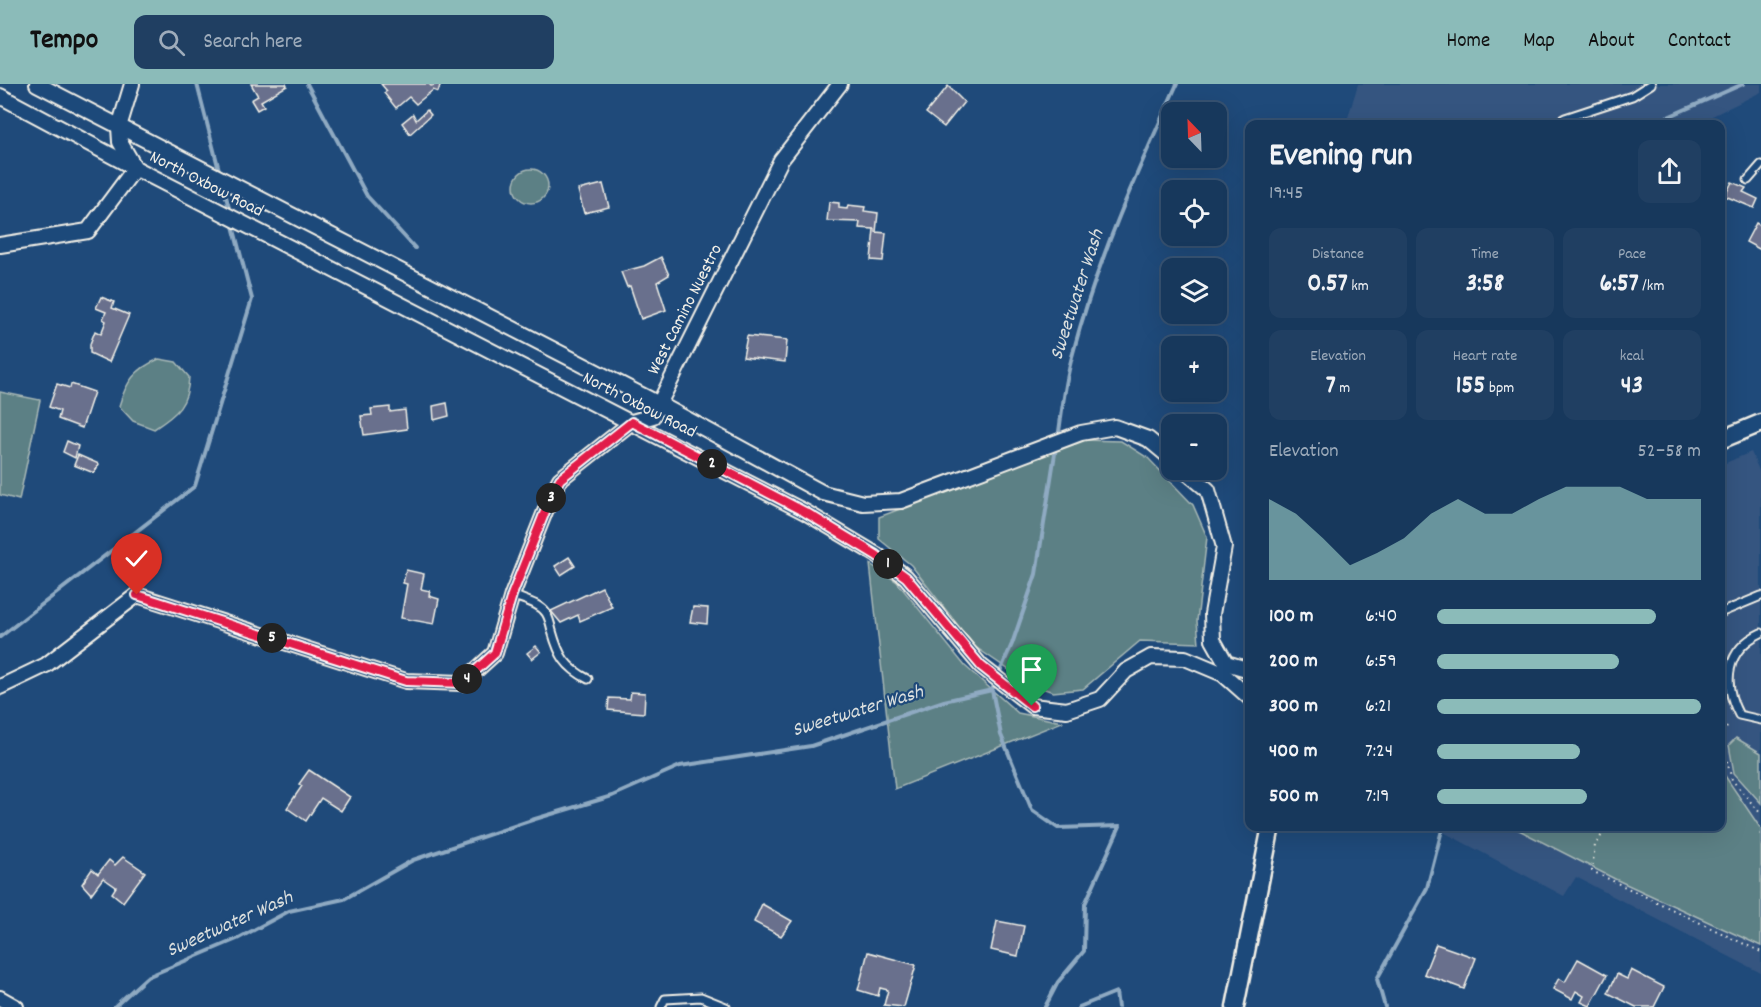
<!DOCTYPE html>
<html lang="en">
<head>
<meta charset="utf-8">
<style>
  :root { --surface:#17385c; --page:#203f62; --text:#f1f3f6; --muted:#9eacbb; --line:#365272; --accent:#8bbbb9 }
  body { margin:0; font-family:Dekko,sans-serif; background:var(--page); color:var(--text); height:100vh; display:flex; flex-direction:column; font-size:22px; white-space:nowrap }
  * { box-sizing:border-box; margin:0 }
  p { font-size:20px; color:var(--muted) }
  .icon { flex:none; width:33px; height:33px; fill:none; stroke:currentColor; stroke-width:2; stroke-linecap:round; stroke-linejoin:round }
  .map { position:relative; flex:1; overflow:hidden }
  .sheet { position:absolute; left:1245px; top:36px; width:480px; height:711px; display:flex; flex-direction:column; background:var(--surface); border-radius:12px; box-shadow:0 6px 24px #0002,0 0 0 2px var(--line) }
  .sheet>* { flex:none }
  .needle { width:39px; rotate:337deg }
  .controls { position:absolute; left:1161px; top:18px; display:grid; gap:12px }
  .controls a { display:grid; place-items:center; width:66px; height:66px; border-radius:12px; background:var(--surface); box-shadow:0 6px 24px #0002,0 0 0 2px var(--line); font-size:30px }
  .pin { position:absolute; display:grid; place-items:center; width:51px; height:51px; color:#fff; margin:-62px -26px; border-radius:50% 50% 50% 0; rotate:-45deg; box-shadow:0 0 6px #0007 }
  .pin .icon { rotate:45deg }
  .km { position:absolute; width:30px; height:30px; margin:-15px; border-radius:50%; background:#222; color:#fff; font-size:16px; line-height:30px; text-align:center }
  .round { display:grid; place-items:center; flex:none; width:63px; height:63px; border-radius:12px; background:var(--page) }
  .summary { display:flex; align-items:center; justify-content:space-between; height:102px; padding:0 24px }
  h1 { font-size:33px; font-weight:800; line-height:45px }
  .stats { display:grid; grid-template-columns:repeat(3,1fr); gap:9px; height:102px; padding:6px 24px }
  .stats div { display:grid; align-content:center; border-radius:12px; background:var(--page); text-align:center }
  .stats b { font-size:26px; font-weight:800 }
  .stats small { font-size:16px; font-weight:400 }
  .stats p { font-size:16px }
  .chart { height:168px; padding:12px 24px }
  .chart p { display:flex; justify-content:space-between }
  .chart svg { width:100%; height:108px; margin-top:6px; fill:var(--accent); opacity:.7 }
  ul { padding:0 24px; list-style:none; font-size:20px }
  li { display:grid; grid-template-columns:96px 72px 1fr; align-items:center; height:45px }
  li i { height:15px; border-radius:8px; background:var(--accent) }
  header { display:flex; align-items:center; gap:36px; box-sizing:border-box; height:84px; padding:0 30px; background:var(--accent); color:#111 }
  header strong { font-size:28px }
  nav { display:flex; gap:33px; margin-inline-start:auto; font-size:21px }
  .search { width:420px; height:54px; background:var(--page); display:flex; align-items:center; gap:15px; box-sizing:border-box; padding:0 21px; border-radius:12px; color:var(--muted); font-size:22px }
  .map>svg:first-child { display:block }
</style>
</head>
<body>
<header>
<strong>Tempo</strong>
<div class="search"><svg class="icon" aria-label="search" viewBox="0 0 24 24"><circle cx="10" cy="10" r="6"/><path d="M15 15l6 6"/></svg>Search here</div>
<nav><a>Home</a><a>Map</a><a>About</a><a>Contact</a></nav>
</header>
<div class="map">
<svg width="1761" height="923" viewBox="0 0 1761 923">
  <rect width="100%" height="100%" fill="#1f4a7a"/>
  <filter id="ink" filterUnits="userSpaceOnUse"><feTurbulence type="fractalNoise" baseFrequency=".0167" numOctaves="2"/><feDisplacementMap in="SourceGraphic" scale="12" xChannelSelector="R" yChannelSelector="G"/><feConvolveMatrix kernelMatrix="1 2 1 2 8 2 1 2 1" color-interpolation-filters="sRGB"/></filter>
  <g filter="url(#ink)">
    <g fill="#355580">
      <polygon points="1358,0 1761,0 1761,8 1696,40 1346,40"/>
      <polygon points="1751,368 1761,391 1761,889 1576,793 1564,812 1434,743 1720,742 1721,381"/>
    </g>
    <g fill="#5c8085" stroke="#a8b8b6" stroke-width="1.5">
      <circle cx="531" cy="102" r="17"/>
      <path d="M 159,275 L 176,278 L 189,293 C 188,321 177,330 154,345 L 133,337 L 119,322 C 126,298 135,285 159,275 Z"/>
      <polygon points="0,308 40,316 19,416 0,411"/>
      <polygon points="1081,356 1121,357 1148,374 1193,421 1207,453 1197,537 1199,559 1140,557 1083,605 1053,608 1028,599 974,562 911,481 879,455 879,433"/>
      <polygon points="870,480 897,498 965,582 1018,629 1062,638 895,705"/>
      <polygon points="1736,654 1761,669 1761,719 1734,689 1729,661"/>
      <polygon points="1721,686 1761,745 1761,862 1615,795 1513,743 1720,742"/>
    </g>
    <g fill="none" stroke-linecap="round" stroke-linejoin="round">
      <g stroke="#8faac2" stroke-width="4">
        <polyline points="197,0 220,90"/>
        <polyline points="307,0 367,112 415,164"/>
        <polyline points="1652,40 1743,0"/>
        <polyline points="223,101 230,128"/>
        <path d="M 1058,355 C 1062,327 1065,297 1073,269 C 1097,176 1137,88 1177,0"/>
        <polyline points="0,553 195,402 252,215 232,138"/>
        <polyline points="992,606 1001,651 1032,726 1058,744 1120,742 1085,820 1084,867 1058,898 1045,923"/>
        <polyline points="114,923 147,893 237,855 289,827 344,815 413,776 535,735 612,712 680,682 811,662 944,617 992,606 1012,560 1036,490 1056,363"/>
        <polyline points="1079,923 1116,908 1118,923"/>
        <polyline points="1385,923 1377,895 1427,804 1443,742"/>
      </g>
    </g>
    <g fill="#69708d" stroke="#f4f1e8" stroke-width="1.5">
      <polygon points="251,0 286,0 287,2 261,17 264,22 257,26 251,16 258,12"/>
      <polygon points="381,0 429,0 431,2 438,0 440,2 438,8 433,6 416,20 409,13 396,24 384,9 387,7"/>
      <polygon points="948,2 964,18 944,43 926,29"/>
      <polygon points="427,26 431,31 410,50 402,39 413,30 416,36"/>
      <polygon points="1732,98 1746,104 1743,108 1758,115 1754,124 1725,112"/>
      <polygon points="603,100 609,123 584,129 578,106"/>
      <polygon points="829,118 839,119 839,124 847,125 848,121 865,123 864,127 878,129 876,148 886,149 883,177 871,176 874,145 859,144 860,138 827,137"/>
      <polygon points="1756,139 1761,142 1761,166 1746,158"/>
      <polygon points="661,173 669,191 657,198 666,226 641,235 630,202 627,203 621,188 644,182"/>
      <polygon points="101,213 114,218 112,224 129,231 109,278 90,269 90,260 95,247 101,250 106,237 103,235 106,228 96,224"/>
      <polygon points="747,252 787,256 785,278 743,273"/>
      <polygon points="57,300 70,304 71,300 94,308 82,344 58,335 60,327 49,323"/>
      <polygon points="447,319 449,332 434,336 433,322"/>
      <polygon points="390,323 390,328 405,326 407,345 364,351 361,332 372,331 371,325"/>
      <polygon points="67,357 78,362 75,374 63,368"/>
      <polygon points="78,371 99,380 94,389 74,381"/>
      <polygon points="569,473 575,482 561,491 555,482"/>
      <polygon points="406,486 424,490 421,505 430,507 429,512 439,515 434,540 401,534 407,500 403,499"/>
      <polygon points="602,503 612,523 580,537 578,531 561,539 551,527"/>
      <polygon points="693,523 708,524 707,540 690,538"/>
      <polygon points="536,562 541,568 532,575 527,569"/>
      <polygon points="631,608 645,609 644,629 608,626 609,614 630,615"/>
      <polygon points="309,686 350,713 341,727 321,714 306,737 287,724 302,702 299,700"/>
      <polygon points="123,773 145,788 123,818 112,809 116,803 103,794 91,810 82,800 92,785 98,790 109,776 115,781"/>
      <polygon points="762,820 792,837 781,852 754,838"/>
      <polygon points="997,837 1024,842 1018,872 991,866"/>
      <polygon points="1436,860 1476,874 1464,905 1424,890"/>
      <polygon points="868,868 916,881 904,923 884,921 888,906 880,904 878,912 858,906"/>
      <polygon points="1578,875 1607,891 1590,922 1581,918 1584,912 1576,907 1572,915 1553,905 1559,894 1565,898"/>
      <polygon points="1631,886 1664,903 1654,923 1636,923 1608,909 1617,890 1627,895"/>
    </g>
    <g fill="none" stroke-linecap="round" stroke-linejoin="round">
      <g stroke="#f4f1e8" stroke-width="11">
        <g id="service">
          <polyline points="1555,40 1565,34 1632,12 1651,0"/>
          <polyline points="1748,96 1761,81"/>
          <path d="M 512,511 C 523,516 539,519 546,529 C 549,534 551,542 552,547 C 559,572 565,583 588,595"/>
          <polyline points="1720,529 1761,512"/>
          <path d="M 1761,549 C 1726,565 1722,599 1739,631 L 1761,636"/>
          <polyline points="661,923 665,915 701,913 726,923"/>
        </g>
      </g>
      <g stroke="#f4f1e8" stroke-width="18">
        <g id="minor">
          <polyline points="37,0 659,320 823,409 863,419 901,417 1081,349 1115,343 1148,355 1172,375"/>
          <polyline points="0,12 135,84 805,428 877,471 906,493 981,582 1032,622 1067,626 1100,615 1126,587 1151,573 1185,574 1223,590 1250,614"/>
          <polyline points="0,161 88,147 135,84 120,58 119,43 132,0"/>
          <polyline points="1184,386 1208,406 1224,463 1212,530 1213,556 1226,579 1250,586"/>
          <polyline points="0,603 46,581 137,511 406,597 462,599 495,569 512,511 552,410 560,395 632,338 653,332 781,76 840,0"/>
          <polyline points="0,914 16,923"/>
        </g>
      </g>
      <g stroke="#f4f1e8" stroke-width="21">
        <g id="tertiary">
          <polyline points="1720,356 1761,339"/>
          <polyline points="1235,923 1271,742"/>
        </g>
      </g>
      <g stroke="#f4f1e8" stroke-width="2" stroke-dasharray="1.5 4.5" stroke-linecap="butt">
        <polyline points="1727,643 1721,654 1732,696 1761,730"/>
        <polyline points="1608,742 1595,761 1592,787 1761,868"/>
      </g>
      <use href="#service" stroke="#1f4a7a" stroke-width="7"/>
      <use href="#minor" stroke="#1f4a7a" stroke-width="14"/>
      <use href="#tertiary" stroke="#1f4a7a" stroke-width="16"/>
    </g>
  </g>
  <g fill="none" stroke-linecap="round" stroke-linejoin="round" filter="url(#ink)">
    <g stroke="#fff" stroke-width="12">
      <polyline id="route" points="137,511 406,597 462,599 495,569 512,511 552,410 560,395 632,338 805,428 876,471 906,493 981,582 1032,622"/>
    </g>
    <use href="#route" stroke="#e11d48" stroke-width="8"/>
  </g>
  <g text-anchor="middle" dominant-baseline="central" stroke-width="4.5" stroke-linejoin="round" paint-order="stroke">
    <g font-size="18" fill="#f4f1e8" stroke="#1f4a7a">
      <text transform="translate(206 101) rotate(27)">North Oxbow Road</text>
      <text transform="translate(686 226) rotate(-63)">West Camino Nuestro</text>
      <text transform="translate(639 322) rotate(27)">North Oxbow Road</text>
    </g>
    <g font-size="20" font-style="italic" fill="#dbdfde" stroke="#1f4a7a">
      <text transform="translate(1078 211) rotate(-72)">Sweetwater Wash</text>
      <text transform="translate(858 628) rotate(-17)">Sweetwater Wash</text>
      <text transform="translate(230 841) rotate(-24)">Sweetwater Wash</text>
    </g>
  </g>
</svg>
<div class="controls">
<a><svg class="needle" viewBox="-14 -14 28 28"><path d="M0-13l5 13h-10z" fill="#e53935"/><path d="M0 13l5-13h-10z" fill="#9eacbb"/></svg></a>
<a><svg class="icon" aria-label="locate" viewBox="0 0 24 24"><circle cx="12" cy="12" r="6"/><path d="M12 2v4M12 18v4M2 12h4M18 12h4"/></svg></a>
<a><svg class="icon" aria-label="layers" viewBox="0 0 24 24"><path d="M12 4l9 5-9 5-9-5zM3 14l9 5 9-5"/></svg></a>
<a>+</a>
<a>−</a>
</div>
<div class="pin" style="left:1032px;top:622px;background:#1e9e55"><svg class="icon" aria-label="arrive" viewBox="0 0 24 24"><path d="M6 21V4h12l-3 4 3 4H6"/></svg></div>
<div class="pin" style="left:137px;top:511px;background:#d93025"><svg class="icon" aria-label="check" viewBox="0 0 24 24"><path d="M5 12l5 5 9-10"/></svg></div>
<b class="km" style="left:888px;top:480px">1</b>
<b class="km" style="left:712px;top:380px">2</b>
<b class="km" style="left:551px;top:414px">3</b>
<b class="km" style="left:467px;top:595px">4</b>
<b class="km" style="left:272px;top:554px">5</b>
<section class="sheet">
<div class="summary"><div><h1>Evening run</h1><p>19:45</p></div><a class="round"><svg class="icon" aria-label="share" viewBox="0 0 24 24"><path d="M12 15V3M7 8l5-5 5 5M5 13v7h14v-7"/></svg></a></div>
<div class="stats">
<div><p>Distance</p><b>0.57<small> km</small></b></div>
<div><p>Time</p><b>3:58</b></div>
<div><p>Pace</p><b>6:57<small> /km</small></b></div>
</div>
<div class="stats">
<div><p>Elevation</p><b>7<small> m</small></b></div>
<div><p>Heart rate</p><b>155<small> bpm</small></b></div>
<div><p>kcal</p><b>43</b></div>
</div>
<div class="chart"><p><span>Elevation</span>52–58 m</p>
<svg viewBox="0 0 160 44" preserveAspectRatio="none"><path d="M0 44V11L10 17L20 27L30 38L40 33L50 27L60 17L70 11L80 17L90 17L100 11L110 6L120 6L130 6L140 11L150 11L160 11V44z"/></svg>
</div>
<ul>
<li><b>100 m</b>6:40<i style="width:83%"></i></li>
<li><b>200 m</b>6:59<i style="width:69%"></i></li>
<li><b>300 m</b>6:21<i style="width:100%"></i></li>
<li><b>400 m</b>7:24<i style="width:54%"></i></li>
<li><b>500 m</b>7:19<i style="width:57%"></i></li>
</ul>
</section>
</div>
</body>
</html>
